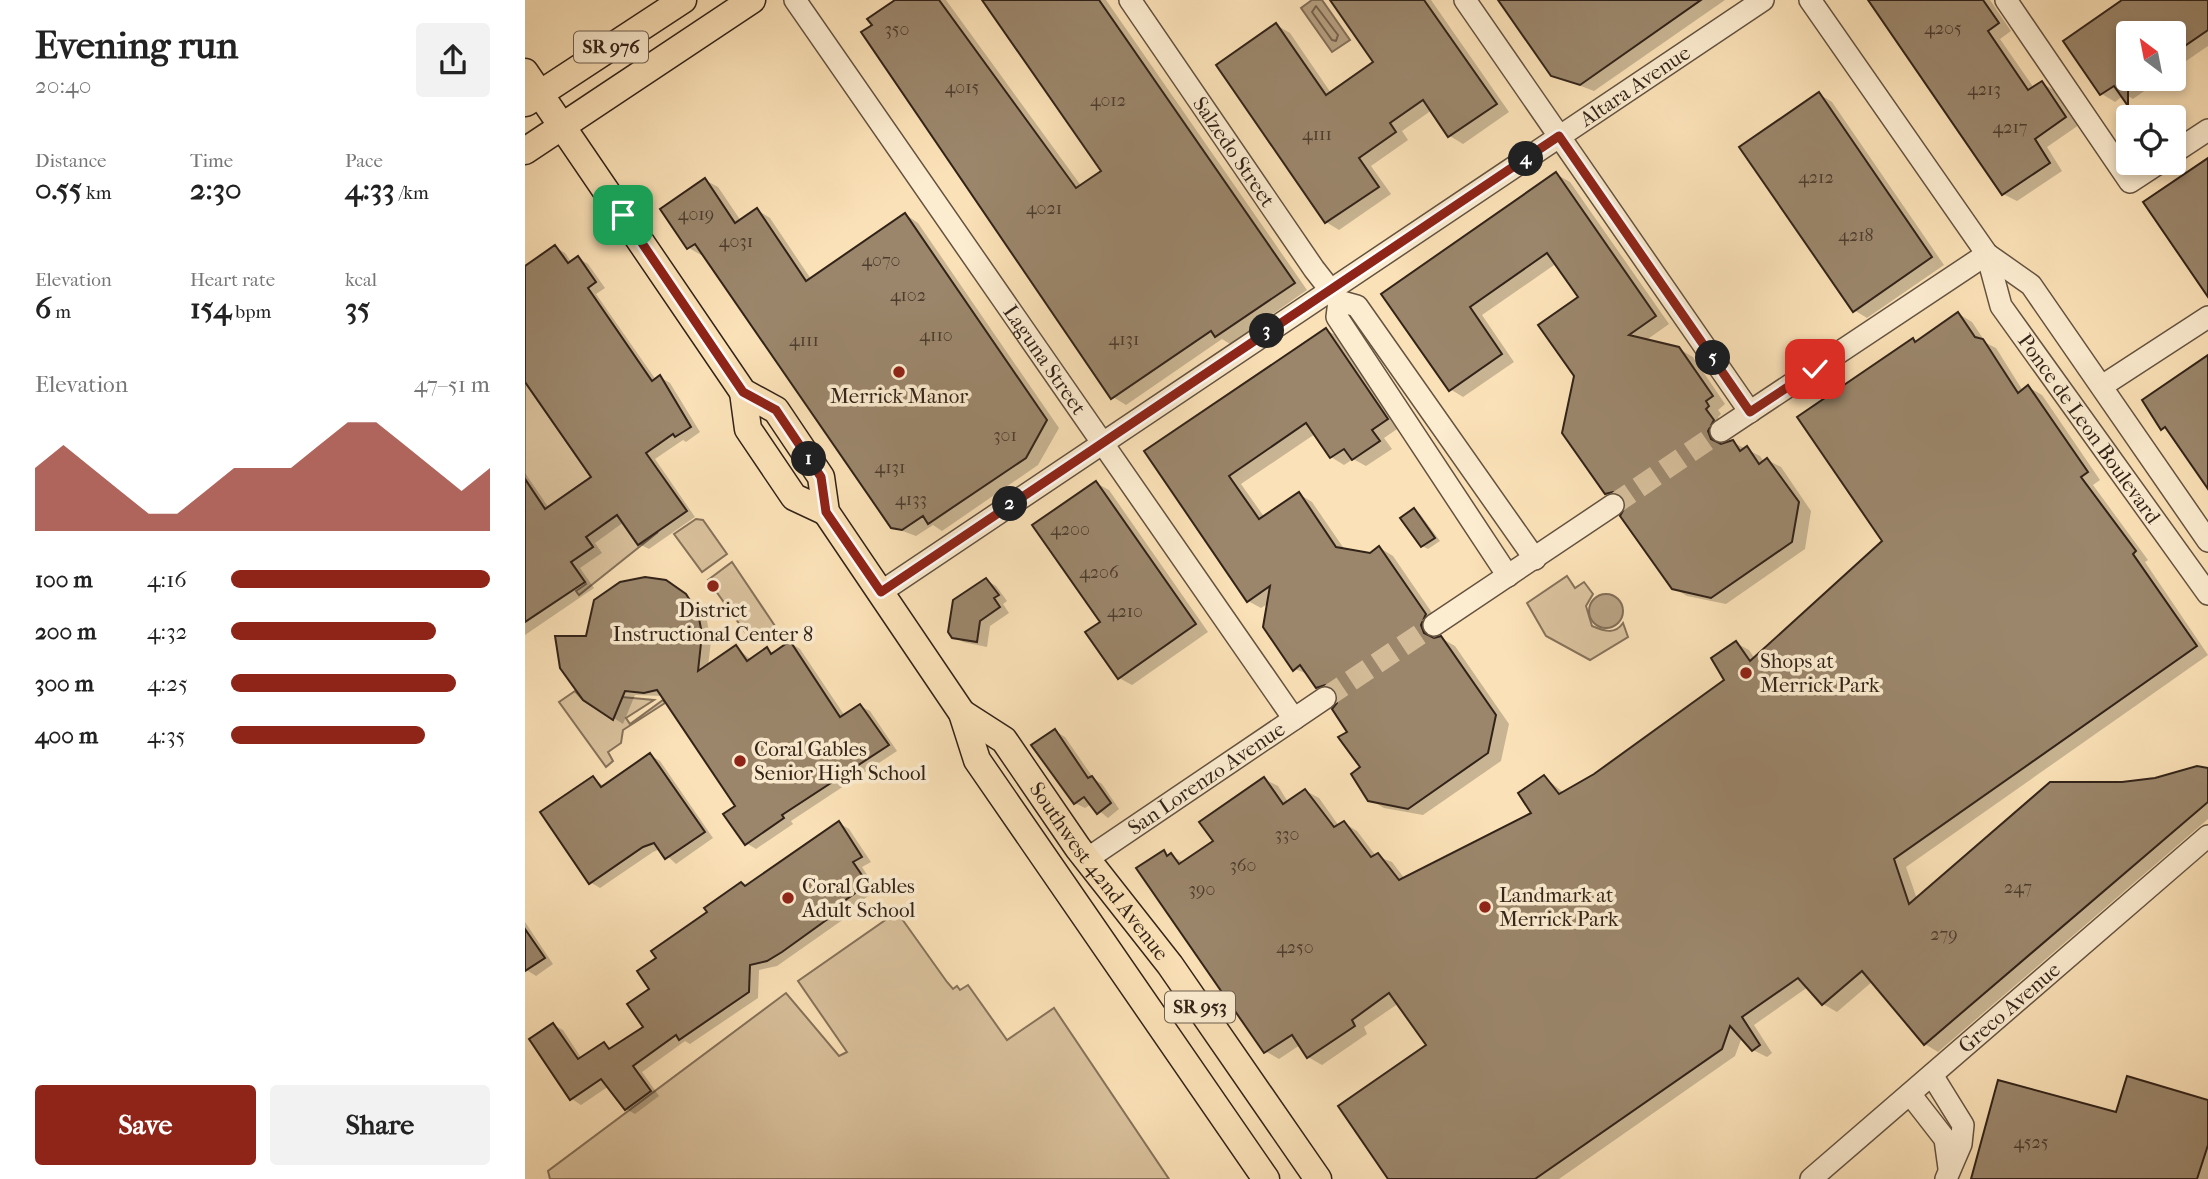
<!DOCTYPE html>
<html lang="en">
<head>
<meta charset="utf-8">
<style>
  :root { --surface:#fff; --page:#f2f2f2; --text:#222; --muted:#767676; --accent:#8f2418 }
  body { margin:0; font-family:"IM FELL French Canon",serif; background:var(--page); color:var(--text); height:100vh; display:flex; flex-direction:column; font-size:26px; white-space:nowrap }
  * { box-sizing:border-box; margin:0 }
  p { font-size:23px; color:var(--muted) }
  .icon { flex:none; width:38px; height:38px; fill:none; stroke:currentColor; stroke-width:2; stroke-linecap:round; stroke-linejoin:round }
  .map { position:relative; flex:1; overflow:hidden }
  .drawer { display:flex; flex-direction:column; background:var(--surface); width:525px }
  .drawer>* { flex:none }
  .needle { width:46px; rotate:328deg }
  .tools { position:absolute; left:1591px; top:21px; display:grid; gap:14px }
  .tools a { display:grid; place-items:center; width:70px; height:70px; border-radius:7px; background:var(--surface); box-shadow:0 4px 10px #0003; font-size:35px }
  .pin { position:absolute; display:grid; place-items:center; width:60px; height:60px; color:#fff; margin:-30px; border-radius:14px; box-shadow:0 4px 10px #0006 }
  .km { position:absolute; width:35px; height:35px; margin:-18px; border-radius:50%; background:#222; color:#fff; font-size:19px; line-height:35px; text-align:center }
  .round { display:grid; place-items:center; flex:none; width:74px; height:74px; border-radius:7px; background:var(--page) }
  .overview { display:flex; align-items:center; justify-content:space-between; height:119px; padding:0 35px }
  h1 { font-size:38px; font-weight:700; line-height:52px }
  .metrics { display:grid; grid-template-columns:repeat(3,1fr); gap:10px; height:119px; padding:7px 35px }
  .metrics div { display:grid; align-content:center }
  .metrics b { font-size:30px; font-weight:700 }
  .metrics small { font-size:19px; font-weight:400 }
  .metrics p { font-size:19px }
  .chart { height:196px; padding:14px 35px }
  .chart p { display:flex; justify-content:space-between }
  .chart svg { width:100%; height:126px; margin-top:7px; fill:var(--accent); opacity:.7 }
  .button { display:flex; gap:14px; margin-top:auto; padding:14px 35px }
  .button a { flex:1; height:80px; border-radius:7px; background:var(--accent); color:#fff; font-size:28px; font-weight:700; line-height:80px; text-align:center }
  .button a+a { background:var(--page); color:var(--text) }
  ul { padding:0 35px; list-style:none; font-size:23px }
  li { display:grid; grid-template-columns:112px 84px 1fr; align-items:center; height:52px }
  li i { height:18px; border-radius:9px; background:var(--accent) }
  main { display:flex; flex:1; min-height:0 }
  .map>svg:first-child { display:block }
</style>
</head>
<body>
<main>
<section class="drawer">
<div class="overview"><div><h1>Evening run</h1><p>20:40</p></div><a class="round"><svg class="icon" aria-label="share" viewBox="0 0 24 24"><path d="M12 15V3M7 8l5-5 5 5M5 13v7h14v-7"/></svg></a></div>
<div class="metrics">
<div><p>Distance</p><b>0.55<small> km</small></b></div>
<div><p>Time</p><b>2:30</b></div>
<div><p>Pace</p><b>4:33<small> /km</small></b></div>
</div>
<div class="metrics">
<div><p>Elevation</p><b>6<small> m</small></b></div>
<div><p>Heart rate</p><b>154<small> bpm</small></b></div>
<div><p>kcal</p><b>35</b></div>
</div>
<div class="chart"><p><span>Elevation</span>47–51 m</p>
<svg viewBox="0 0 160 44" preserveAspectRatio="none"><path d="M0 44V22L10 14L20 22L30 30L40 38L50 38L60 30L70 22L80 22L90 22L100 14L110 6L120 6L130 14L140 22L150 30L160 22V44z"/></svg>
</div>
<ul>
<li><b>100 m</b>4:16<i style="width:100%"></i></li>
<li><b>200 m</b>4:32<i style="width:79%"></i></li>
<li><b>300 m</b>4:25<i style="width:87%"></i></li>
<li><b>400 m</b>4:35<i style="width:75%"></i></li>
</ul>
<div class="button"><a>Save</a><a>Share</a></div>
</section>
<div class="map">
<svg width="1683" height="1179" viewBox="0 0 1683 1179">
  <rect width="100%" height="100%" fill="#fbe1b7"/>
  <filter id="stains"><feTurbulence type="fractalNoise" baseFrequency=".00286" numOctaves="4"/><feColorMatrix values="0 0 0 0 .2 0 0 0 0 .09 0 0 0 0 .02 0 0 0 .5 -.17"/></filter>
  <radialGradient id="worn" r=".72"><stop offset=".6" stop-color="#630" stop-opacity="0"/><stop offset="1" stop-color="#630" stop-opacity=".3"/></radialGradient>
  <g fill="#d9c19c" stroke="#86725a" stroke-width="2">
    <polygon points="0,382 66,477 20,509 0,479"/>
    <polygon points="92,515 113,545 133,532 54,595 51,591 61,584 46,562 68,547 61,537"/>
    <polygon points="171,519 178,520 202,554 177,572 149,534"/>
    <polygon points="207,562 250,626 228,643 183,580"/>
    <path d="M 1042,576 L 1050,588 L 1059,582 L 1068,594 L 1061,606 L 1067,626 C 1079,631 1090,635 1098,623 L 1103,637 L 1065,660 L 1021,636 L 1002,603 Z"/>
    <polygon points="50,691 58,700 88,719 97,697 129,700 101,718 105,724 138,700 140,703 98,730 96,743 83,752 88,761 81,767 34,702"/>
    <polygon points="372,912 422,982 428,989 432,986 435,990 443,985 482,1040 529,1008 644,1179 25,1179 23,1171 261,993 314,1056 322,1052 273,981"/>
  </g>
  <g fill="#b7a081" stroke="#826e57" stroke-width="2">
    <polygon points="787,0 797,0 825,40 807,52 776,8"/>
    <circle cx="1081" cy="611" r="17"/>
  </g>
  <g fill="#0003">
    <polygon points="373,0 421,0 557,187 578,172 459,0 581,0 782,290 705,344 697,339 601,405 588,397 349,25"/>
    <polygon points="807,0 906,0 984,112 938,144 925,136 907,110 877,131 883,140 846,166 866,194 814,230 801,222 751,25 765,33 806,93 851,63"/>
    <polygon points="976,0 1200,0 1069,91 1027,75"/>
    <polygon points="1345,0 1465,0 1486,31 1475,39 1509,88 1517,83 1530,91 1554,125 1522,147 1537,171 1492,201 1478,194"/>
    <polygon points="1600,0 1683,0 1683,46 1648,70 1648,33 1603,33 1603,79 1636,79 1608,99 1600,94 1590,102 1577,94"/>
    <polygon points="1294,94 1307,102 1419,265 1342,318 1329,310"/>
    <polygon points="1031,174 1045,182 1144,324 1120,341 1154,349 1168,357 1200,404 1193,410 1196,414 1193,417 1201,428 1196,439 1198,445 1207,442 1235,456 1239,462 1242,460 1256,467 1286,511 1280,549 1201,604 1162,596 1148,588 1101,499 1095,501 1082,493 1050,376 1056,298 1032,263 957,315 989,362 938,397 925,389 859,294"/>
    <polygon points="180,180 193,187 216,221 232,210 245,218 286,279 381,215 393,223 534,428 513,465 417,531 408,525 391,536 367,527 179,254 176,255 164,248"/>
    <polygon points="30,247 40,253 47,263 53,258 63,264 80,288 71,294 131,380 135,377 145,383 175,432 161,442 158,440 130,459 170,517 124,549 114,544 99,522 70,543 77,553 55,568 69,588 0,635 0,473 24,508 68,477 0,378 0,269"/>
    <polygon points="1434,314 1447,322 1461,343 1471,348 1498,391 1503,387 1517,395 1575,480 1568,485 1623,560 1620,562 1683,655 1381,867 1392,899 1597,784 1630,780 1672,768 1683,770 1683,819 1413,1052 1400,1044 1348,981 1312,1012 1298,1004 1283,987 1229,1025 1247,1053 1242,1057 1228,1050 1217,1037 1210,1056 1034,1179 865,1179 903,1046 874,1003 839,1027 842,1034 797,1065 783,1057 775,1045 754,1059 740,1051 639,853 659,862 691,841 739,779 753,786 763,802 781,791 794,798 814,826 819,823 832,831 851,856 867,862 880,879 1008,813 1019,777 1039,793 1070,776 1202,680 1211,643 1224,650 1230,659 1359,541 1388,340 1392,343"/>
    <polygon points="801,330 814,337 875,427 859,438 867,449 841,466 828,459 819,465 806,457 790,434 716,484 740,518 774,494 787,502 820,550 845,555 855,548 868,556 914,623 909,633 911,639 916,638 930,646 984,724 976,761 898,815 859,808 845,800 837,768 814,704 813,692 806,694 793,687 785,675 770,669 744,603 736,608 723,601 621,452"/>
    <polygon points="571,483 584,490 683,632 607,685 594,678 577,622"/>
    <polygon points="889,510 895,514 915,541 903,549 897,546"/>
    <polygon points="461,580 471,586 482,601 478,604 484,613 465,626 462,647 438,642 428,636"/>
    <polygon points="151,588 170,602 182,621 186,641 183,666 211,647 226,660 242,649 249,654 265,643 275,649 320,716 335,706 345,711 372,751 266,821 268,824 231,849 221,843 213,807 138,696 110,695 98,724 60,699 63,637"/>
    <polygon points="530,731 540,737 569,779 577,784 594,809 583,818 566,804 560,808 550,803"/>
    <polygon points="125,755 135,761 188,838 151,864 135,849 128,852 75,888 65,882 68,778 80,787"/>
    <polygon points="314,823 324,829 346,862 337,867 352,890 323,910 326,914 252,966 234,970 233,998 165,1044 160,1041 117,1072 134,1096 110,1114 101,1109 84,1086 56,1105 47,1099 7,1040 28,1025 38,1030 57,1059 79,1044 88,1049 121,1028 133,959 217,884 222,887"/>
    <polygon points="0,922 28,964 11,976 0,969"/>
    <polygon points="1603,1078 1683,1102 1683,1179 1448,1179 1592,1114"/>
  </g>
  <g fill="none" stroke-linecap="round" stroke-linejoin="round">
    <polygon stroke="#74624d" stroke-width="2" points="791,6 813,35 811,41 807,40 787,12"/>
  </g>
  <g fill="#9b866b" stroke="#322319" stroke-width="2">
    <polygon points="370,0 414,0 551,188 576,171 457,0 574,0 770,283 690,337 686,331 586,399 336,32 347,25 342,19"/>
    <polygon points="805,0 899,0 972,104 923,137 898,100 865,123 871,132 834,158 854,187 800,223 691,65 751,23 801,95 848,62"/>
    <polygon points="973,0 1176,0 1055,85 1026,76"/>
    <polygon points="1343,0 1458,0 1474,23 1463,31 1503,90 1517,81 1541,117 1510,139 1525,163 1477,195"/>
    <polygon points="1597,0 1683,0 1683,30 1648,54 1648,33 1603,33 1603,106 1589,86 1575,95 1538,41"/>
    <polygon points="1294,92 1407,257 1328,312 1214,147"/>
    <polygon points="1683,158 1683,297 1618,202"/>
    <polygon points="1031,172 1131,316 1104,335 1154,347 1188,396 1181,401 1184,406 1181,409 1189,420 1183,431 1186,439 1196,444 1208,440 1215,451 1222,446 1234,464 1242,458 1274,502 1267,542 1186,598 1147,589 1095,516 1101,505 1098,497 1088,492 1080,494 1037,433 1049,376 1013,325 1053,297 1022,253 945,307 977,354 924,391 856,294"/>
    <polygon points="180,178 210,223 232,208 281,281 380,213 522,420 501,458 403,524 398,516 377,530 366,528 170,244 162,249 135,209"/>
    <polygon points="30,245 43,263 53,256 71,282 63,288 127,381 135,375 166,427 150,437 148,434 121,453 162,511 113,545 92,515 61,537 68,547 46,562 60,582 0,622 0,479 20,509 66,477 0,382 0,266"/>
    <polygon points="1433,312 1450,337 1458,339 1493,393 1503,385 1563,472 1556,477 1611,551 1608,554 1672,646 1369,859 1384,904 1525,782 1597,782 1630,778 1672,766 1683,768 1683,802 1399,1045 1337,971 1297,1005 1273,978 1217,1017 1235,1045 1227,1051 1205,1026 1197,1049 1010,1179 863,1179 813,1106 901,1045 864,993 827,1020 830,1026 782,1058 767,1035 739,1053 611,868 639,850 642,856 646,853 654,864 688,841 674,822 739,777 758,804 780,789 809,827 819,821 846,857 853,853 874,880 1006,813 993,793 1019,775 1034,794 1069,774 1199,680 1186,658 1211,641 1225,661 1357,541 1272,417 1388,338 1390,342"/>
    <polygon points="801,328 863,419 847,430 855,441 827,460 819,449 805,458 781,423 704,476 734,519 774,492 811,547 845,553 854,546 901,614 896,625 899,633 909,638 916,636 971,715 963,753 883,809 843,801 826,774 835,767 813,737 822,732 807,709 812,703 811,691 800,685 791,688 775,665 768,671 738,627 745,586 722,602 619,451"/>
    <polygon points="1683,355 1683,489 1640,427 1636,430 1617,400"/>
    <polygon points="571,481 671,624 593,679 560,632 575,622 507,525"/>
    <polygon points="889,508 910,538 896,547 875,518"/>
    <polygon points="120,577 141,580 161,594 173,613 177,634 173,671 211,645 222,661 242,647 246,654 265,641 315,717 335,704 364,745 257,815 259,818 220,845 198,814 210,806 132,690 119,693 100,691 88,720 58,700 35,668 30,636 61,636 69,600 95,582"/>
    <polygon points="461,578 474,595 469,598 475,607 455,621 452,642 427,638 423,632 428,600"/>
    <polygon points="530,729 563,778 567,776 586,803 572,814 559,797 549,804 506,745"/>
    <polygon points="125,753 180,832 140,859 129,843 118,847 64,884 15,812 68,776 76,787"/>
    <polygon points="314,821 337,857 328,862 343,884 315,904 318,908 257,952 242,961 225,965 224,992 154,1040 151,1035 108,1066 126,1091 100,1110 76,1079 45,1100 4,1039 28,1023 53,1059 79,1042 84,1049 118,1027 102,1004 124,989 112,971 131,958 126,951 182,912 179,908 216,882 220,886"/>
    <polygon points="0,929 20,958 0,971"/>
    <polygon points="1602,1076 1683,1100 1683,1145 1672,1179 1446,1179 1473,1080 1591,1112"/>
  </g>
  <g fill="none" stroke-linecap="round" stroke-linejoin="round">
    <g stroke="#d3bb97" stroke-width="21" stroke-dasharray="21 10" stroke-linecap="butt">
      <polyline points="1088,505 1196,431"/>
      <polyline points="800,698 909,625"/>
    </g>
    <g stroke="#645240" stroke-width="24">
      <g id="minor">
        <path id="s1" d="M 270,0 L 769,719"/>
        <path id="s2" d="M 605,0 L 789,269 L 814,301 L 832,306 L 1010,559"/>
        <polyline points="940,0 1225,412"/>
        <polyline points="1285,0 1462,254 1506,285 1683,541"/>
        <polyline points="1481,0 1605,182 1634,163"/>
        <polyline points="1648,153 1683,130"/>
        <path id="s3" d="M 1462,254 L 1476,306 L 1683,594"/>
        <polyline points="814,301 812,317 983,576"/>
        <polyline points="1577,386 1683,317"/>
        <polyline points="1196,431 1462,254"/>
        <path id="s4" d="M 356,592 L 1238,0"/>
        <polyline points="909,625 1088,505"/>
        <path id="s5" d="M 562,859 L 800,698"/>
        <polyline points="1407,1075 1438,1125 1436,1144 1421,1179"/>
        <polyline points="1385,1094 1420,1139 1424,1168"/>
        <path id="s6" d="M 1286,1179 L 1683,836"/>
      </g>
    </g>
    <g stroke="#322319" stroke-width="29">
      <g id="major">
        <polyline points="0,72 218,392 251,410 296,477 301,512 437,713 452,760 741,1179"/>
        <polyline points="1,103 158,0"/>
        <polyline points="0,151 227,0"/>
        <polyline points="218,392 223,429 269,497 301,512"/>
        <path id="s7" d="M 437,713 L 479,740 L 553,848 L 645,965 L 793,1179"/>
      </g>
    </g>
    <use href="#minor" stroke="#fcecd0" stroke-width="21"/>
    <use href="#major" stroke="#fbe1b7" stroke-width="26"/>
  </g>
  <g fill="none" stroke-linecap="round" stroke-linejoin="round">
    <g stroke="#fff" stroke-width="14">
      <polyline id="route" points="98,215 218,392 251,410 296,477 301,512 356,592 1034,136 1225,412 1290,369"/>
    </g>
    <use href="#route" stroke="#8f2418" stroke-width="9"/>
  </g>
  <g fill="#8f2418" stroke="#fcecd0" stroke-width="2.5">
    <circle cx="374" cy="372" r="7"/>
    <circle cx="188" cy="586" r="7"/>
    <circle cx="1221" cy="673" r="7"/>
    <circle cx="215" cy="761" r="7"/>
    <circle cx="263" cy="898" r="7"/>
    <circle cx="960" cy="907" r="7"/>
  </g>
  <g text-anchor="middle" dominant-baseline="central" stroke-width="7" stroke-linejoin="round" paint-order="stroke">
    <g font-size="18" fill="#4c3c2e">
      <text x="1418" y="28">4205</text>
      <text x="372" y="29">350</text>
      <text x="437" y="87">4015</text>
      <text x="1459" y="89">4213</text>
      <text x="583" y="100">4012</text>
      <text x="1485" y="127">4217</text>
      <text x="792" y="134">4111</text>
      <text x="1291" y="177">4212</text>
      <text x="519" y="208">4021</text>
      <text x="171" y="214">4019</text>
      <text x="1331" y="235">4218</text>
      <text x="211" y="241">4031</text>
      <text x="356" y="260">4070</text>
      <text x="383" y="295">4102</text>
      <text x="411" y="335">4110</text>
      <text x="599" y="339">4131</text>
      <text x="279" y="340">4111</text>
      <text x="480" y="435">301</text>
      <text x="365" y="467">4131</text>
      <text x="386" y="499">4133</text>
      <text x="545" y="529">4200</text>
      <text x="574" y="572">4206</text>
      <text x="600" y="611">4210</text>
      <text x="762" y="834">330</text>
      <text x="718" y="865">360</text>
      <text x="1493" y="887">247</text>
      <text x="677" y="889">390</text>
      <text x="1419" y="934">279</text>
      <text x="770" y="947">4250</text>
      <text x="1506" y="1142">4525</text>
    </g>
    <g fill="#fcecd0" stroke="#6f5f50" stroke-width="2">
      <rect x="49" y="31.5" width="74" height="31" rx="5"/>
      <rect x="640" y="991.5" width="70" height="31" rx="5"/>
    </g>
    <g font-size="19" font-weight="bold" fill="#322319">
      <text x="86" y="47">SR 976</text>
      <text x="675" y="1007">SR 953</text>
    </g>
    <g font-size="21" fill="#322319" stroke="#fcecd0">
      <text stroke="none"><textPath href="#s4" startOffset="908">Altara Avenue</textPath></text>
      <text stroke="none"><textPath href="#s2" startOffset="184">Salzedo Street</textPath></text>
      <text stroke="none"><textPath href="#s1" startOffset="438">Laguna Street</textPath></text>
      <text stroke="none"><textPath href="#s3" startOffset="205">Ponce de Leon Boulevard</textPath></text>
      <text stroke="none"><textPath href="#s5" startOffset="144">San Lorenzo Avenue</textPath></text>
      <text stroke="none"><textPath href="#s7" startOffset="212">Southwest 42nd Avenue</textPath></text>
      <text stroke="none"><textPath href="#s6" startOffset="262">Greco Avenue</textPath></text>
    </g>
    <g font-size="21" fill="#322319" stroke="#fcecd0" text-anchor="start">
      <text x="374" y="396" text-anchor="middle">Merrick Manor</text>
      <text x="188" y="610" text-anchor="middle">District<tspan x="188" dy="24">Instructional Center 8</tspan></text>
      <text x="1235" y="661">Shops at<tspan x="1235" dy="24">Merrick Park</tspan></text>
      <text x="229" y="749">Coral Gables<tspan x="229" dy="24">Senior High School</tspan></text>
      <text x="277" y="886">Coral Gables<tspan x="277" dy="24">Adult School</tspan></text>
      <text x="974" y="895">Landmark at<tspan x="974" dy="24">Merrick Park</tspan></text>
    </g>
  </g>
  <rect width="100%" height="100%" filter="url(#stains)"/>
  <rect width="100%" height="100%" fill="url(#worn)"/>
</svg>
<div class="tools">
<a><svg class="needle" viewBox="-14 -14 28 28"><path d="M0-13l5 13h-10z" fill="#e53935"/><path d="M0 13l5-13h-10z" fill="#767676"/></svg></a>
<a><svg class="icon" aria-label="locate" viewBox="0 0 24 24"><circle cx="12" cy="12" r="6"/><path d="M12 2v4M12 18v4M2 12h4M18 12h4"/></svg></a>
</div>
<div class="pin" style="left:98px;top:215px;background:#1e9e55"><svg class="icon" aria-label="arrive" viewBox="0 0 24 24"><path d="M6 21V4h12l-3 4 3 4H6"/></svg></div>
<div class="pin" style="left:1290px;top:369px;background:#d93025"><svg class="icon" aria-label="check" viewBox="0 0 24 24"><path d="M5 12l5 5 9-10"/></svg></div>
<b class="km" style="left:284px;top:459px">1</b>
<b class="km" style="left:485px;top:504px">2</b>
<b class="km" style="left:742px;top:331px">3</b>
<b class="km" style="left:1001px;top:159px">4</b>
<b class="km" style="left:1188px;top:358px">5</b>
</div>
</main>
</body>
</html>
